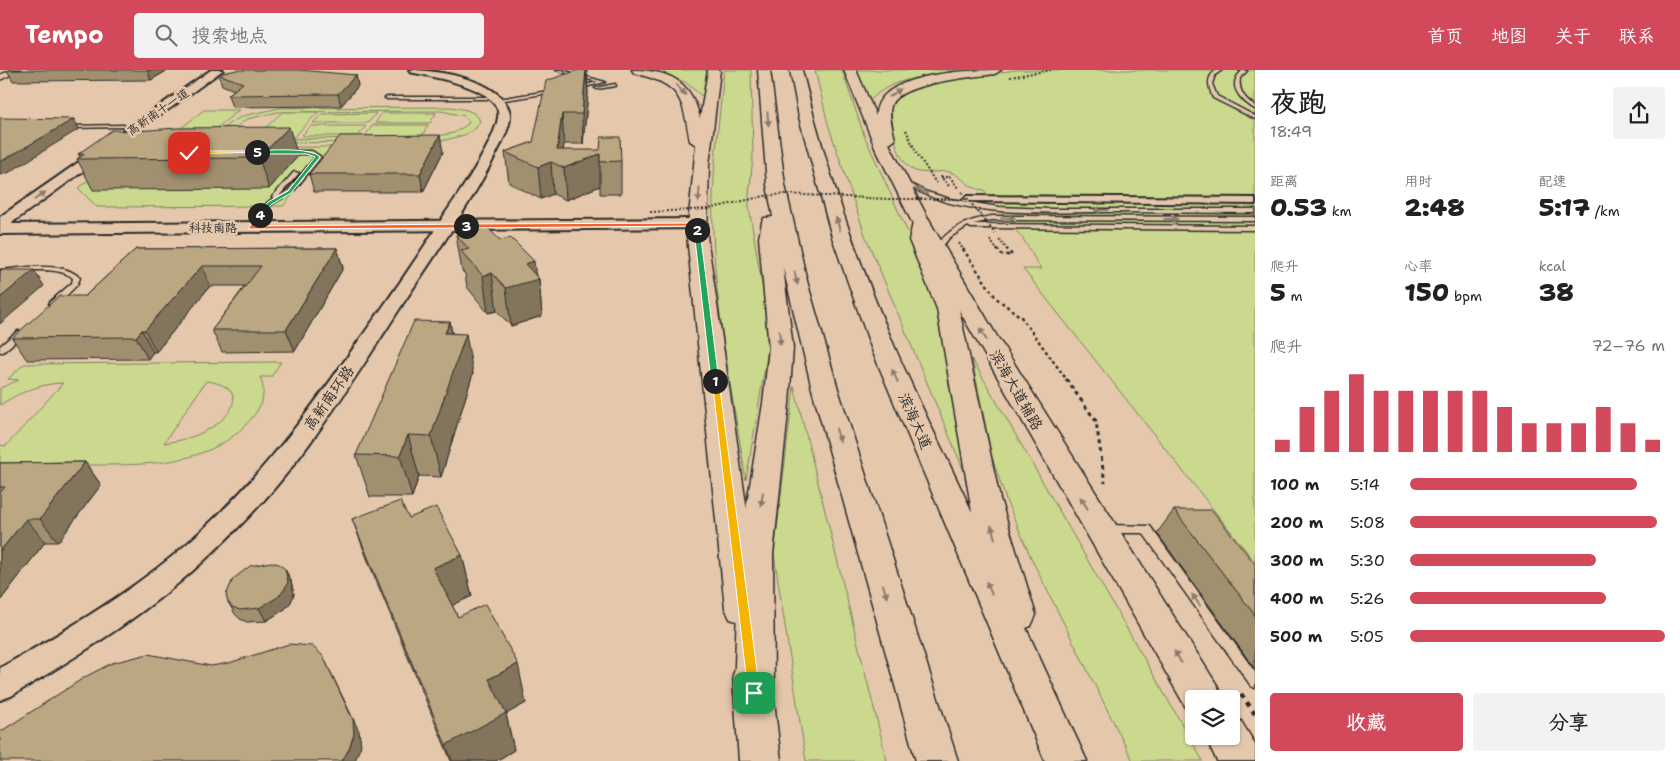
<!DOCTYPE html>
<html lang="zh">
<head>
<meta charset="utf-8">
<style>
  :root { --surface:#fff; --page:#f2f2f2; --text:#202124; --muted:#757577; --accent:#d1495b }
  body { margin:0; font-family:"Shantell Sans","LXGW WenKai TC",sans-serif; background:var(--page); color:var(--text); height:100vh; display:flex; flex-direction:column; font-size:19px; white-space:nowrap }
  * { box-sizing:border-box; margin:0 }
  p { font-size:16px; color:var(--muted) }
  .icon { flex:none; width:28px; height:28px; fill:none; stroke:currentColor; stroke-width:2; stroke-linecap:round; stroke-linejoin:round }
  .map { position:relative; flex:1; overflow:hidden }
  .side { display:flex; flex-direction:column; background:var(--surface); width:425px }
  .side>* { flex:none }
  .tools { position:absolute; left:1185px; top:620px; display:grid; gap:10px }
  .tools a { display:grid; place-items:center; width:55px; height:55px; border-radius:5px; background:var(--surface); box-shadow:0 1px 4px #0004; font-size:25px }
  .pin { position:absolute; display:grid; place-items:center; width:42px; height:42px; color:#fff; margin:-21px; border-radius:10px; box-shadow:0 2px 8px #0006 }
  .km { position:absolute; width:25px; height:25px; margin:-12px; border-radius:50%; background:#222; color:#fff; font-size:14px; line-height:25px; text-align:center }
  .round { display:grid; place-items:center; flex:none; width:52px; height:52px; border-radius:5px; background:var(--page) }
  .overview { display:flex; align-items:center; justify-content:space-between; height:85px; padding:0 15px }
  h1 { font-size:28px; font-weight:800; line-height:38px }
  .metrics { display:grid; grid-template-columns:repeat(3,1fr); gap:8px; height:85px; padding:5px 15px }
  .metrics div { display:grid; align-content:center }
  .metrics b { font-size:25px; font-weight:800 }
  .metrics small { font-size:14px; font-weight:400 }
  .metrics p { font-size:14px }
  .chart { height:140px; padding:10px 15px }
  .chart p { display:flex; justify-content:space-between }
  .chart svg { width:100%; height:90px; margin-top:5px; stroke:var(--accent); stroke-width:6 }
  .primary-button { display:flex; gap:10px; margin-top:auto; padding:10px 15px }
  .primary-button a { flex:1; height:58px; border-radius:5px; background:var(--accent); color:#fff; font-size:20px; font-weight:800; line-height:58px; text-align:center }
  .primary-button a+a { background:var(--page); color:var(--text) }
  ul { padding:0 15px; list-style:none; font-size:16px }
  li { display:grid; grid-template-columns:80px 60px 1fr; align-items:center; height:38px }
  li i { height:12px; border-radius:6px; background:var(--accent) }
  header { display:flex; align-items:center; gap:30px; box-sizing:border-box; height:70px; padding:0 25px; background:var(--accent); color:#fff }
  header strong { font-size:24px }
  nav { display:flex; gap:28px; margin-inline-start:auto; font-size:18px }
  .search { width:350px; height:45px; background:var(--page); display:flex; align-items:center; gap:12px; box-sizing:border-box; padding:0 18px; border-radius:5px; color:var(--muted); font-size:19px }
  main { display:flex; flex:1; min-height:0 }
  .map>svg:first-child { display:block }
</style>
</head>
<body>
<header>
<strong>Tempo</strong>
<div class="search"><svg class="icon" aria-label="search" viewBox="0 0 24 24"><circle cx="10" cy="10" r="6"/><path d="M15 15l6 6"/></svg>搜索地点</div>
<nav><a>首页</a><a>地图</a><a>关于</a><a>联系</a></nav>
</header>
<main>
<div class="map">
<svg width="1255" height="691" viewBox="0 0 1255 691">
  <rect width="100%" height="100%" fill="#e5c8ac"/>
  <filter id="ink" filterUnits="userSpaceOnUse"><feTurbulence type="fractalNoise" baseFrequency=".02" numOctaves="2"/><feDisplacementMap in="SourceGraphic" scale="10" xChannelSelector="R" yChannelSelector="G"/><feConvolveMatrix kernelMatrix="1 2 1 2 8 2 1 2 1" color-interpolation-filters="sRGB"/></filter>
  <g filter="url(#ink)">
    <g fill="#cad98d" stroke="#7a825c" fill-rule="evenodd">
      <polygon points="650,0 707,0 703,27 685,12"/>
      <path d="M 724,0 L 751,0 L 753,87 L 749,125 L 749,138 L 763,220 L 768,279 L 746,410 C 733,328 716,245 713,162 C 711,108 719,54 724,0 Z"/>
      <polygon points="815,0 842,0 864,65 933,218 943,246 964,401 865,165 828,54"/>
      <path d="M 856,0 L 974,0 C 941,5 892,4 869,32 Z"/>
      <path d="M 1015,0 L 1255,0 L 1255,492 L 1023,199 L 1041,199 L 1023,169 L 984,120 C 969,120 963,106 950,102 C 940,100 929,104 919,102 C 896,98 891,54 889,35 C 904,11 987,5 1015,0 Z"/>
      <path d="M 451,37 C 462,39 476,40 480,51 L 476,58 L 464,65 L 446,70 L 424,72 L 253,73 L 223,59 L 230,53 L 243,46 L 280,38 ZM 441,41 L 465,46 L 469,51 L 468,54 L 454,63 L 426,68 L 258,69 L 235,58 L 247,49 L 278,42 Z"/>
      <polygon points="204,40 239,40 209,64 172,65"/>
      <polygon points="282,42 318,42 294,67 256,67"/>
      <polygon points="376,43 368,53 313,53 322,44"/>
      <polygon points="382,43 436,43 430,53 375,53"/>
      <polygon points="373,55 428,55 422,66 365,66"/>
      <polygon points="311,56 366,56 358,66 301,66"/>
      <polygon points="331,77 283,136 97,137 78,118 133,78"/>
      <polygon points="972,289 1203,691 1133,691 1033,492 1006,430 992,387"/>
      <path d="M 281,292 L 271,307 L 260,307 C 267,323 262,336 251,349 C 211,397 144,395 88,395 C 59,396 29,396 0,396 L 0,375 L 6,376 L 63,313 C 42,313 18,323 0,335 L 0,318 L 19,310 L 8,309 L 24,294 ZM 206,311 C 247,316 237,343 209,359 C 195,367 180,371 164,373 Z"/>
      <polygon points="794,316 887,691 806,691 774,485"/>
    </g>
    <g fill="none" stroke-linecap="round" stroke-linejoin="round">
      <g stroke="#2b2b2b" stroke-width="3">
        <g id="service">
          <polygon points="556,0 562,0 605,12 577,19 576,17 598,12"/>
          <path d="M 1217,0 L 1222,0 L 1215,5 L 1212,14 L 1217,26 L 1255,46 L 1255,49 L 1213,28 C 1209,17 1205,7 1217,0 Z"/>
          <path d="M 1239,0 L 1247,1 L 1240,8 C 1238,21 1245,29 1255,36 L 1255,39 C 1246,34 1229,20 1237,7 C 1238,5 1240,3 1242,1 Z"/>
          <polygon points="615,14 616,16 597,19 595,18"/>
          <polygon points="555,20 556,22 498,31 496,29 387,29 385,28 387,27 496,27 498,29"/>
          <polygon points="122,55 124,55 124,57 68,58 66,57 68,56"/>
          <polygon points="284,81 312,81 321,87 292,123 272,134 252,159 248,159 248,157 268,132 274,128 272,127 273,126 294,102 299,103 279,126 288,121 315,87 311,84 286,84 284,83"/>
          <path d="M 902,110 L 927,122 L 950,129 L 999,137 L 1052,139 L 1255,139 L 1255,143 C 1205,143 1156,142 1106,142 C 1053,142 997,146 946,132 C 930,127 915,120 900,113 L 899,112 Z"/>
          <path d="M 992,146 L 1255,147 L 1255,151 L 992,150 L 973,154 L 1255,156 L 1255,160 L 971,158 L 968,156 L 949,168 L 939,181 L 935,181 L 934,180 C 947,158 967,150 992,146 Z"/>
          <path d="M 29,197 C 46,197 68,195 80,208 L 77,215 L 56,236 L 53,236 L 49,234 L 50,232 L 72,213 L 73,208 C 58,195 19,201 0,204 L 0,200 Z"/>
          <polygon points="18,261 24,261 25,263 3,282 0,282 0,276"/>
          <polygon points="1107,455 1150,456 1255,602 1255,618 1251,616 1143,463 1107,463 1103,462 1102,459 1103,456"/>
        </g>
      </g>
      <g stroke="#2b2b2b" stroke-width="4">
        <polygon id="pedestrian" points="967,126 1255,128 1255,134 964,131 963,129"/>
      </g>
      <g stroke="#2b2b2b" stroke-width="3">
        <polygon id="minor" points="11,0 21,0 0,10 0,5"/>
      </g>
      <g stroke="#2b2b2b" stroke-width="4">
        <g id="tertiary">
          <polygon points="211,0 223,0 6,157 0,159 0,147"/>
          <path d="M 409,0 C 436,0 499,9 509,40 C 513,50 505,65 501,74 C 474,129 438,181 404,232 C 371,283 338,336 301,385 C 275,420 245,452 213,482 C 153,540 83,583 11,626 L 0,630 L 0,598 C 60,564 120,529 174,485 C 248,423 300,355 355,276 C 386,233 417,189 445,144 C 458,125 502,62 498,41 C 493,16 431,7 410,2 Z"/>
        </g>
      </g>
      <g stroke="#2b2b2b" stroke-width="4">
        <polygon id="secondary" points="697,149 703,150 706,154 703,158 0,164 0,154"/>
      </g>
      <g stroke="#2b2b2b" stroke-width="3">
        <g id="primary">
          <path d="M 632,0 C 668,0 691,10 700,48 L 708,0 L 720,0 L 709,95 L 707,166 L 761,538 L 756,549 L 743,553 L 730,549 L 725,538 L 687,166 L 696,75 L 690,71 C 682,26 681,15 634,3 Z"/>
          <path d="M 844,0 L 856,0 L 876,46 C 875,2 970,0 1001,0 L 995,4 C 974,7 897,13 891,36 C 888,46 893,59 895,70 L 889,74 L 930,152 L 995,263 L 1217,615 L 1223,629 L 1194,629 L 1194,644 L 1189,643 L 930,189 L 875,77 Z"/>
          <polygon points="752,587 766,592 771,605 781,691 739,691 733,605 738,592"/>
          <polygon points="1231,647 1241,651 1255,674 1255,691 1217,691 1205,666 1231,666"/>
        </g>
      </g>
      <g stroke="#2b2b2b" stroke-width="3">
        <g id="trunk">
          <polygon points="758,0 770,0 785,115 807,211 838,319 958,691 916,691 812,319 783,197 793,278 789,333 773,484 774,623 768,636 754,642 740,636 734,623 739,484 763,333 769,278 759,168 762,152 764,148 773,147 767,115"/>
          <path d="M 790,0 L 802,0 C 825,96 857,190 896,280 C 920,335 947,388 972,442 L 937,239 L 909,170 L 913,153 L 915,149 L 922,147 L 929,149 L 931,153 L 929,170 L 959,239 L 1000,429 L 1036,545 L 1031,556 L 1026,558 L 1087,691 L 1045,691 L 872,280 L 832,167 L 799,47 Z"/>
        </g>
      </g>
      <g stroke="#2b2b2b" stroke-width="2" stroke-dasharray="2 2" stroke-linecap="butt">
        <polyline points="1010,7 1051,0"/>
        <polyline points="906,60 916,82 936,113"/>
        <polyline points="949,116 941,107 950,107 958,118"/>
        <polyline points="999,169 1008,181"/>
        <polyline points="990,170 998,181"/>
        <polyline points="959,173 964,181"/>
      </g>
      <g stroke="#2b2b2b" stroke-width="2.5" stroke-dasharray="3 3" stroke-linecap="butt">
        <polyline points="963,179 996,228 1021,247 1067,310"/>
        <polyline points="997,179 1002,185 1012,185 1007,179"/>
      </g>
      <polyline stroke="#2b2b2b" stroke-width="3" stroke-dasharray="4 4" stroke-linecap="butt" points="1066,309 1096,351 1105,413"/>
      <polyline stroke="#2b2b2b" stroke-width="4.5" stroke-dasharray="5 5" stroke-linecap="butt" points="1241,624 1255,644"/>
      <use href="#service" fill="#e5c8ac" fill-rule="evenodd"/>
      <use href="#pedestrian" fill="#e5c8ac" fill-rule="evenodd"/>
      <use href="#minor" fill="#e5c8ac" fill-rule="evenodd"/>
      <use href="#tertiary" fill="#e5c8ac" fill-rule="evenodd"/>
      <use href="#secondary" fill="#e5c8ac" fill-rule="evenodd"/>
      <use href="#primary" fill="#e5c8ac" fill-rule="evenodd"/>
      <use href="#trunk" fill="#e5c8ac" fill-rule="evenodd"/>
      <g stroke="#2b2b2b" stroke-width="2" stroke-dasharray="2 2" stroke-linecap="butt">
        <polyline points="962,122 995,163"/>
        <polyline points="650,142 708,139 765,126 785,124 888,129 967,129"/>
      </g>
    </g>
    <g fill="#a19070" stroke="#2b2b2b">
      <polygon points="7,0 168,0 151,10 13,11"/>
      <polygon points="578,0 587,0 588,23 583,74 564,74 563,80 621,91 621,124 600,124 600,116 566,130 553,124 541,129 509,113 505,82 533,72"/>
      <polygon points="218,4 356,5 358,16 341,36 232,37 228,25 234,20 222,15"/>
      <polygon points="443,82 423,122 314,122 309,104"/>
      <polygon points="78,84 298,86 269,119 93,120 77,89 80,87"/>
      <polygon points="456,165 536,205 539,209 542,246 511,256 497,241 488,243 467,217 465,204 462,201"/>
      <polygon points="337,178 343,198 295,281 222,282 212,260 245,216 210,216 156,282 153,282 148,289 27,290 12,268 85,226 136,179"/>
      <polygon points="450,252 452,263 473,303 441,407 419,406 412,427 370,427 356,385"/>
      <polygon points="85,392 101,415 58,472 45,472 0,531 0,393"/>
      <polygon points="1174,440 1255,494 1255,599 1157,463"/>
      <polygon points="409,448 462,485 472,526 452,535 458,547 526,633 506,644 514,680 496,691 451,691 368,491 352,449"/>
      <polygon points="285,499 291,511 294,524 291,532 285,539 266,551 247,552 240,549 235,544 228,532"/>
    </g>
    <g fill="#83755b" stroke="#2b2b2b">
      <polygon points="147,0 168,0 151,10"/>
      <polygon points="586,0 588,23 583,74 582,44"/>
      <polygon points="356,5 358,16 341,36 338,24"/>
      <polygon points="562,44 564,74 561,97 557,80"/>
      <polygon points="74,49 79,59 8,103 0,105 0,92"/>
      <polygon points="289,57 298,86 269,119 259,88"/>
      <polygon points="440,65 443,82 423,122 420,104"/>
      <polygon points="600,84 600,116 566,130 564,98"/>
      <polygon points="551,92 553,124 541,129 538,97"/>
      <polygon points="337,178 343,198 295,281 286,260"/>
      <polygon points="534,191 536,209 539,209 542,246 511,256 506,218 525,194"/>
      <polygon points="202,196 210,216 156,282 145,260"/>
      <polygon points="34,200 44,216 0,254 0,228"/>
      <polygon points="492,203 497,241 488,243 483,206"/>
      <polygon points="450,252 457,290 466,264 473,303 441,407 431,366 445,263"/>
      <polygon points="142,260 153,282 148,289 136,267"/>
      <polygon points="408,365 419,406 412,427 400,386"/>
      <polygon points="85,392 101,415 58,472 40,449"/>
      <polygon points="26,449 45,472 0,531 0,481"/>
      <polygon points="462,485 472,526 445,539 433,498"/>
      <polygon points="285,499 291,511 294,524 291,532 285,539 266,551 259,538"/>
      <polygon points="323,586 359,661 361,675 355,691 342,691"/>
      <polygon points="518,594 526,633 506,644 514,680 496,691 452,691 446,675 489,609"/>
    </g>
    <g fill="#bba782" stroke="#2b2b2b">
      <polygon points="237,0 299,0 356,5 338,24 228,25 243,13 218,4"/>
      <polygon points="578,0 586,0 582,44 562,44 557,80 600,80 601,67 620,67 621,91 600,92 600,84 564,98 551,92 538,97 505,82 533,72 546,11"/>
      <polygon points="0,48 74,49 0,92"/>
      <polygon points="289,57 259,88 77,89 85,84 78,84 112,60 135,61 177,58"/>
      <polygon points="440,65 420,104 309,104 340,66"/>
      <polygon points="487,157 500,170 511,168 534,191 525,194 539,209 506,218 492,203 483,206 461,181 469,179 456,165"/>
      <polygon points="337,178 286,260 212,260 261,196 202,196 145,260 142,260 136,267 12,268 59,226 85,226 136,179"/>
      <polygon points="0,200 34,200 0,228"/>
      <polygon points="414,251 450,252 445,263 466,264 431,366 408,365 400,386 356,385"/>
      <polygon points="85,392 40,449 26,449 0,481 0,423 5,417 0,417 0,393"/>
      <polygon points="400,431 409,448 436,437 462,485 433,498 458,547 485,534 518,594 489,609 506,643 446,675 352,449"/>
      <polygon points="1174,440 1212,440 1255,494 1255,545"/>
      <polygon points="271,492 279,494 285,499 288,512 284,520 278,527 259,538 240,540 232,537 228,532 226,525 233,509 250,496"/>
      <polygon points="289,574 312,576 323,586 353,650 354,664 349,679 342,691 0,691 0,662 85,607 112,593 148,584 211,596 229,593"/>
    </g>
    <defs><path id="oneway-solid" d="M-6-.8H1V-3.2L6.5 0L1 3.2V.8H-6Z" transform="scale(1.25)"/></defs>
    <g fill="#887a6c">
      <use href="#oneway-solid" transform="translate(681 20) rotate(47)"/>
      <use href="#oneway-solid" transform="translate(895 23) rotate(-35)"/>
      <use href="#oneway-solid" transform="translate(768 49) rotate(85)"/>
      <use href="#oneway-solid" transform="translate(921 121) rotate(-157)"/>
      <use href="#oneway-solid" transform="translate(699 125) rotate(94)"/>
      <use href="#oneway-solid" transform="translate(40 126) rotate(-35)"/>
      <use href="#oneway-solid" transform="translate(1101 140) rotate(-180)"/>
      <use href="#oneway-solid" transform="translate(1008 148)"/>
      <use href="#oneway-solid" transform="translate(1171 149)"/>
      <use href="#oneway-solid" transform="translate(838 154) rotate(-107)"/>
      <use href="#oneway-solid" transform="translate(796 208) rotate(77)"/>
      <use href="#oneway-solid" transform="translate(983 264) rotate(-120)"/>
      <use href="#oneway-solid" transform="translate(780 268) rotate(84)"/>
      <use href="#oneway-solid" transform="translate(895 306) rotate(-114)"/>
      <use href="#oneway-solid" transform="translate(838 365) rotate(73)"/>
      <use href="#oneway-solid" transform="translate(762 429) rotate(98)"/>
      <use href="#oneway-solid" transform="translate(1084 433) rotate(-122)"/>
      <use href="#oneway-solid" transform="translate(993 462) rotate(-106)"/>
      <use href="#oneway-solid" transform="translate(989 518) rotate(-114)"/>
      <use href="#oneway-solid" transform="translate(885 521) rotate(73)"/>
      <use href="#oneway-solid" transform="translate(1196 530) rotate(-125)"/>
      <use href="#oneway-solid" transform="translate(1178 587) rotate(-121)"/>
    </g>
  </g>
  <polygon fill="#f5b400" stroke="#fff" points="712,309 719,311 760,623 758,627 754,629 750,627 748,623"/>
  <polygon fill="#22a559" stroke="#fff" points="697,158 700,160 719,311 715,313 711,311 694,160"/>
  <polygon fill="#f0652b" stroke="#fff" points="697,153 700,154 700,160 697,161 694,160 694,156 466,158 463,156 466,154"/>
  <polygon fill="#f0652b" stroke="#fff" points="258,144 263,145 254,156 466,154 469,156 466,158 248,159"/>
  <path fill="#22a559" stroke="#fff" d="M 255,81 C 269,80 311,77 320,87 L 291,123 L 272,134 L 260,147 L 257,145 L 268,132 L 288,121 L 315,87 L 307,84 L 257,84 Z"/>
  <polygon fill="#f5b400" stroke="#fff" points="189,81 257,81 259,82 187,84"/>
  <g text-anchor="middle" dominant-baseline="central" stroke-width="5" stroke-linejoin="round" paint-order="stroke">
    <g font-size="12" fill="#2b2b2b" stroke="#e5c8ac">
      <text transform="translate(158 42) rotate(-35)">高新南十一道</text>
      <text x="213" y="158">科技南路</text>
    </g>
    <g font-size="15" fill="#2b2b2b" stroke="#e5c8ac">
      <text transform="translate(1016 320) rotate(60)">滨海大道辅路</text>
      <text transform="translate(329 328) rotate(-55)">高新南环路</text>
      <text transform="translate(915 351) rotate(66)">滨海大道</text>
    </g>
  </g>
</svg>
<div class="tools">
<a><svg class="icon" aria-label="layers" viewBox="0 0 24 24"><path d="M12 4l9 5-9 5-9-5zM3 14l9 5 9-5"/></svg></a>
</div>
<div class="pin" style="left:754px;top:623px;background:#1e9e55"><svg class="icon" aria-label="arrive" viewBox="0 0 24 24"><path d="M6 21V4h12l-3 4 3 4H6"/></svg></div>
<div class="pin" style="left:189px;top:83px;background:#d93025"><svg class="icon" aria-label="check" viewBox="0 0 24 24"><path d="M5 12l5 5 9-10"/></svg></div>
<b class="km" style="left:715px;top:311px">1</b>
<b class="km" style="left:697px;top:160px">2</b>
<b class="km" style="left:466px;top:156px">3</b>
<b class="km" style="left:260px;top:145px">4</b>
<b class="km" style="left:257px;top:82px">5</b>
</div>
<section class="side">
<div class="overview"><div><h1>夜跑</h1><p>18:49</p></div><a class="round"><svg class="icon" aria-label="share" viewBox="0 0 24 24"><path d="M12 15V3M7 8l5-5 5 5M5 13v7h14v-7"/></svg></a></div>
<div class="metrics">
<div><p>距离</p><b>0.53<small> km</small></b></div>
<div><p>用时</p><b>2:48</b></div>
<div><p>配速</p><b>5:17<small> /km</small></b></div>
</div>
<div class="metrics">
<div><p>爬升</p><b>5<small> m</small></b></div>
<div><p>心率</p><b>150<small> bpm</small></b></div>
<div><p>kcal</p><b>38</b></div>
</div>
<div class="chart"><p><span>爬升</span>72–76 m</p>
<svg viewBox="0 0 160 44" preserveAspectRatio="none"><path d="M5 44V38M15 44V22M25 44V14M35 44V6M45 44V14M55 44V14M65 44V14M75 44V14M85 44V14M95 44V22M105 44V30M115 44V30M125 44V30M135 44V22M145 44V30M155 44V38"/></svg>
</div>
<ul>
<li><b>100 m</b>5:14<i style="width:89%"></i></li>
<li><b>200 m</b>5:08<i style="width:97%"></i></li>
<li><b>300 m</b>5:30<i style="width:73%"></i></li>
<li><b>400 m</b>5:26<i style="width:77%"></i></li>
<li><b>500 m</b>5:05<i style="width:100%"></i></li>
</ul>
<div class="primary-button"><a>收藏</a><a>分享</a></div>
</section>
</main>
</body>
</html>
